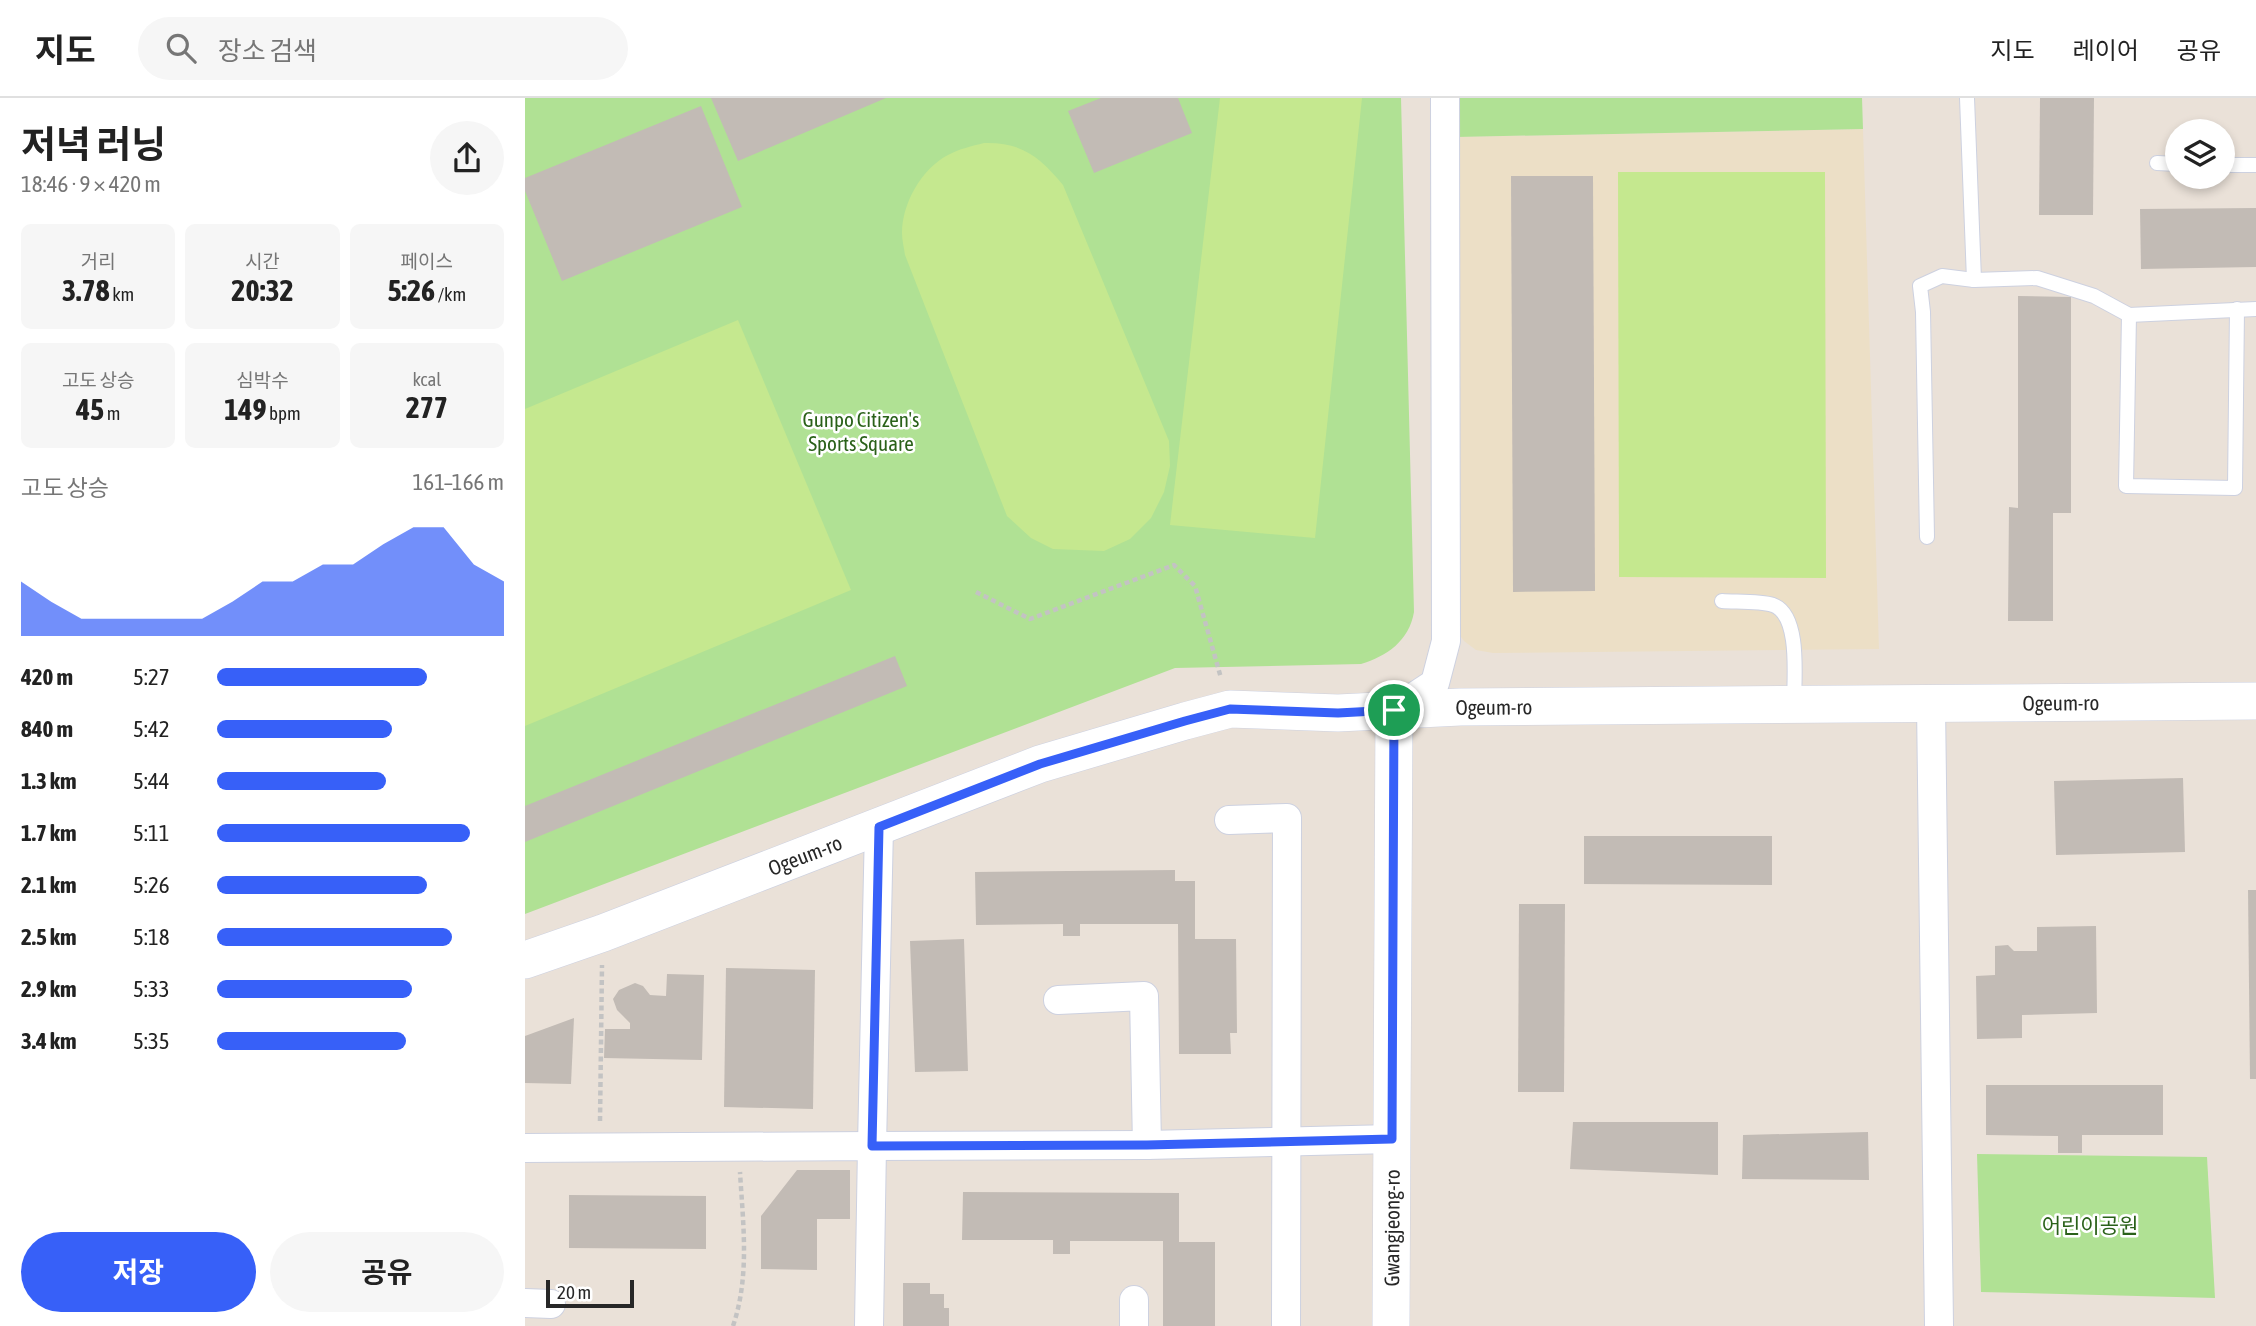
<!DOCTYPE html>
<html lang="ko">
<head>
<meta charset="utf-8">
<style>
  :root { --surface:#fff; --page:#f6f6f6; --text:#222; --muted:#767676; --line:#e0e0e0; --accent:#3760f8 }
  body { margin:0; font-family:"Asap Condensed","Noto Sans KR",sans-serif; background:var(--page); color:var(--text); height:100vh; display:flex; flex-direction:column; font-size:26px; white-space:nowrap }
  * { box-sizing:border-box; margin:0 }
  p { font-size:23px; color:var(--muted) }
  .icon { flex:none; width:38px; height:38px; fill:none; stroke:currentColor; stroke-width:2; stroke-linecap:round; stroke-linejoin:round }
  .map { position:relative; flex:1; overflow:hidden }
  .drawer { display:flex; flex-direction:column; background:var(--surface); width:525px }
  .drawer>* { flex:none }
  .controls { position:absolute; left:1640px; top:21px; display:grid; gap:14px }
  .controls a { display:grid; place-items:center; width:70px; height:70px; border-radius:50%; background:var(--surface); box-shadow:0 4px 10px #0003; font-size:35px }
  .scale { position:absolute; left:21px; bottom:18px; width:88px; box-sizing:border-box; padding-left:7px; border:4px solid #272727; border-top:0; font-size:19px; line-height:24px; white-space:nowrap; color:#272727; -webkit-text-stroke:5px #fff; paint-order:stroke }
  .pin { position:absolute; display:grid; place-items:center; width:60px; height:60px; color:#fff; margin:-30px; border:4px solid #fff; border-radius:50%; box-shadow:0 2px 7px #0007 }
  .round { display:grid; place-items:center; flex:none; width:74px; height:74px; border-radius:37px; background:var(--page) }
  .overview { display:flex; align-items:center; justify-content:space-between; height:119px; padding:0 21px }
  h1 { font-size:38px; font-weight:700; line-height:52px }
  .metrics { display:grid; grid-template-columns:repeat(3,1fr); gap:10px; height:119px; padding:7px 21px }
  .metrics div { display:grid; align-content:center; border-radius:10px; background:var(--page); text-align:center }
  .metrics b { font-size:30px; font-weight:700 }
  .metrics small { font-size:19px; font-weight:400 }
  .metrics p { font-size:19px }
  .chart { height:196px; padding:14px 21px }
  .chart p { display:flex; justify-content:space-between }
  .chart svg { width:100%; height:126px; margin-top:7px; fill:var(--accent); opacity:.7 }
  .cta { display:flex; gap:14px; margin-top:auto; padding:14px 21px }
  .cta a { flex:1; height:80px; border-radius:42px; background:var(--accent); color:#fff; font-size:28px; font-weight:700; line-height:80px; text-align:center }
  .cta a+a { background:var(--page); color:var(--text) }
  ul { padding:0 21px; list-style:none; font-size:23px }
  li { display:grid; grid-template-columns:112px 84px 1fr; align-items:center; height:52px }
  li i { height:18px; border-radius:9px; background:var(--accent) }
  header { display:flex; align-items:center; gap:42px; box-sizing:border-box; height:98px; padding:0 35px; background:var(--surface); border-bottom:2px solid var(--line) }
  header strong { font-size:33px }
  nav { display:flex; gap:38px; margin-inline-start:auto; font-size:24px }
  .search { width:490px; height:63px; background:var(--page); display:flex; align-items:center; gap:18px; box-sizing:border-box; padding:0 24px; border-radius:38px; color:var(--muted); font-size:26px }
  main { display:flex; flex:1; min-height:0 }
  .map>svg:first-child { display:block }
</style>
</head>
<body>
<header>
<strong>지도</strong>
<div class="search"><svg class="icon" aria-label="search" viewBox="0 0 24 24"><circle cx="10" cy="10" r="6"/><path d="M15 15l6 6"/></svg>장소 검색</div>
<nav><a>지도</a><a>레이어</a><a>공유</a></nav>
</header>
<main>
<section class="drawer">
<div class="overview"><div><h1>저녁 러닝</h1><p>18:46 · 9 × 420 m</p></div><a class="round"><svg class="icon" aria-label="share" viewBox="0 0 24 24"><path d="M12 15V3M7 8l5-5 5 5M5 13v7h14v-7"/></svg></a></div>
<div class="metrics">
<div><p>거리</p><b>3.78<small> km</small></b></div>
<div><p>시간</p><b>20:32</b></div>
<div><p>페이스</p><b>5:26<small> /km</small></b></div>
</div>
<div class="metrics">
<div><p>고도 상승</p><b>45<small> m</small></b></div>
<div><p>심박수</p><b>149<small> bpm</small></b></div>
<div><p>kcal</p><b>277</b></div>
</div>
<div class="chart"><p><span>고도 상승</span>161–166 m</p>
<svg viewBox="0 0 160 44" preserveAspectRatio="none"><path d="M0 44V25L10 32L20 38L30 38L40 38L50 38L60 38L70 32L80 25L90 25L100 19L110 19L120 12L130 6L140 6L150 19L160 25V44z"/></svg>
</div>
<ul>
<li><b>420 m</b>5:27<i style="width:73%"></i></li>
<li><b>840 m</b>5:42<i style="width:61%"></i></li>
<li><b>1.3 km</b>5:44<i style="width:59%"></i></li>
<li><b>1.7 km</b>5:11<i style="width:88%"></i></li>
<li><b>2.1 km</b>5:26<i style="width:73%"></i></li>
<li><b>2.5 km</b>5:18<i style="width:82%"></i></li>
<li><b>2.9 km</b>5:33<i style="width:68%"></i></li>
<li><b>3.4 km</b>5:35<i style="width:66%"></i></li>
</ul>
<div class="cta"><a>저장</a><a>공유</a></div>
</section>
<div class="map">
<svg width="1731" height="1228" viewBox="0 0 1731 1228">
  <rect width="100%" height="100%" fill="#eae1d8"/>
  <polygon fill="#ecdfc6" points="1338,31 1354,551 968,555 951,552 939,543 928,528 931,39"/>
  <g fill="#b0e194">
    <path d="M 0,0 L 876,0 L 889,514 C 884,543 862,558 836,566 L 650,570 L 0,816 Z"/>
    <polygon points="929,0 1337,0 1338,31 931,39"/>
    <polygon points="1452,1056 1682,1059 1690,1200 1456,1194"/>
  </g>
  <g fill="#c5e88f">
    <polygon points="695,0 837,0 790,440 645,427"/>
    <path d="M 459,45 C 497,44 515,59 538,87 L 644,343 L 645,368 L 639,394 L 626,420 L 605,441 L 579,453 L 528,451 L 506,440 L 482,418 L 380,157 C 379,150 377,142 377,135 C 377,106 396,71 423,57 C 434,51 447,48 459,45 Z"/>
    <polygon points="1093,74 1300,74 1301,480 1094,479"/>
    <polygon points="213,222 326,492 0,628 0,311"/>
  </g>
  <g fill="#c2bbb5">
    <polygon points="186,0 361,0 213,63"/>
    <polygon points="576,0 653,0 667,35 569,75 543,13"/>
    <polygon points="1515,0 1569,0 1568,117 1514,117"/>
    <polygon points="176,8 217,109 37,183 0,93 0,80"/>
    <polygon points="986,78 1068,78 1070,493 988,494"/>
    <polygon points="1731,110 1731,169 1616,171 1615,111"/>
    <polygon points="1493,198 1546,199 1546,415 1528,415 1528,523 1483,523 1484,409 1493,410"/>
    <polygon points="370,558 382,588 0,744 0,708"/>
    <polygon points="1658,680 1660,754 1531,757 1529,683"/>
    <polygon points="1059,738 1247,738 1247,787 1059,786"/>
    <polygon points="650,772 650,783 670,783 670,841 711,841 712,935 705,935 706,956 654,956 653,826 555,826 555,838 538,838 538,826 451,827 450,774"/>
    <polygon points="1723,792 1731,792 1731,981 1725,981"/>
    <polygon points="994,806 1040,806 1039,994 993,994"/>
    <polygon points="1571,828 1572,915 1497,917 1497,940 1452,941 1451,878 1470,877 1470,848 1483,847 1489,853 1512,853 1512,829"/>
    <polygon points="439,841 443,973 390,974 385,843"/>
    <polygon points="201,870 290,872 288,1011 199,1009"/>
    <polygon points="142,876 179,877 177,962 79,960 80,931 105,931 105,925 92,912 88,901 94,892 110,885 118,888 125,897 141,898"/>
    <polygon points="49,920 46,986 0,985 0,938"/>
    <polygon points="1461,987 1638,987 1638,1037 1557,1037 1557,1055 1533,1055 1533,1038 1461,1037"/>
    <polygon points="1048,1024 1193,1024 1193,1077 1045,1071"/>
    <polygon points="1343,1034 1344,1082 1217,1081 1218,1037"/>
    <polygon points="272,1072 325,1072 325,1121 292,1121 292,1172 236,1171 236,1118"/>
    <polygon points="438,1094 654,1095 654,1144 690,1144 690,1228 638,1228 638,1143 545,1143 545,1156 528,1156 528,1142 437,1142"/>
    <polygon points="44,1097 181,1098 181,1151 44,1150"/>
    <polygon points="378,1185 405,1185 405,1196 419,1196 419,1210 424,1210 424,1228 378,1228"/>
  </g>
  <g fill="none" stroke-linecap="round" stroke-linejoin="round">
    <g stroke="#cdd1e0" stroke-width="16">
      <g id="service">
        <polyline points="1442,0 1449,182"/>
        <polyline points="1632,65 1652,66"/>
        <polyline points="1698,67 1731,67"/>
        <polyline points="1604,217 1601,388 1710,390 1712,211"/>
        <polyline points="1402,439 1398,214 1395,188 1417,178 1449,182 1512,180 1569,198 1604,217 1731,211"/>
        <path d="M 1197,503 C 1211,504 1235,503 1248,507 C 1276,517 1269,581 1269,606"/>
      </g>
    </g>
    <g stroke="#cdd1e0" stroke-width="30">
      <g id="minor">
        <polyline points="1406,606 1414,1228"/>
        <polyline points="869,612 910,585 921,543 920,0"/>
        <polyline points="704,722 762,720 761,1228"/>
        <polyline points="354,729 347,1048 622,1047 867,1041"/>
        <polyline points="533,902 619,898 622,1047"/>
        <polyline points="0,1050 347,1048 344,1228"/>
        <polyline points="609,1202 609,1228"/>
        <polyline points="0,1205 26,1206"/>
      </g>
    </g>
    <g stroke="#cdd1e0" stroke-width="38">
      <g id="tertiary">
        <path id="s1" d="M 0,862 L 78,835 L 515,666 L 660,623 L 705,611 L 813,615 L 935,609 L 1731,603"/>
        <path id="s2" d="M 866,1228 L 869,612"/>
      </g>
    </g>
    <g stroke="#c3c3c3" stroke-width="4.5" stroke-dasharray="5 3.5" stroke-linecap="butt">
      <polyline points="451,494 505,521 649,467 670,488 696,580"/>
      <polyline points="75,1023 77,867"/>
      <path d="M 208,1228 C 225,1178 218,1126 215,1074"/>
    </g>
    <use href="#service" stroke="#fff" stroke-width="14"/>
    <use href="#minor" stroke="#fff" stroke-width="28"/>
    <use href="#tertiary" stroke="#fff" stroke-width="37"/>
  </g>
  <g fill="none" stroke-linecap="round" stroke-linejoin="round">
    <g stroke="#fff" stroke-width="14">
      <polygon id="route" points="705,611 813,615 869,612 867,1041 622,1047 347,1048 354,729 515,666 660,623"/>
    </g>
    <use href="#route" stroke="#3760f8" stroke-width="9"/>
  </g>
  <g text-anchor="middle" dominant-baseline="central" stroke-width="5" stroke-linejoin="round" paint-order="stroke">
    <g font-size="21" fill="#2a6119" stroke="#fff">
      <text x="336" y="321">Gunpo Citizen's<tspan x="336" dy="24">Sports Square</tspan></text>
      <text x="1565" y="1127">어린이공원</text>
    </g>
    <g font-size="21" fill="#272727" stroke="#fff">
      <text stroke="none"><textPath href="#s1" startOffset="1580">Ogeum-ro</textPath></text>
      <text stroke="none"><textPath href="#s1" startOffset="1013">Ogeum-ro</textPath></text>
      <text stroke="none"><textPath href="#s1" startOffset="299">Ogeum-ro</textPath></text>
      <text stroke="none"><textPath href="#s2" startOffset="98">Gwangjeong-ro</textPath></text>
    </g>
  </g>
</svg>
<div class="controls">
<a><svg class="icon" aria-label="layers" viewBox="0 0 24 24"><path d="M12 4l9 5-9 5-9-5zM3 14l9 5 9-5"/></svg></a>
</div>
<div class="scale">20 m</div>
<div class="pin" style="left:869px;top:612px;background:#1e9e55"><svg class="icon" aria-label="arrive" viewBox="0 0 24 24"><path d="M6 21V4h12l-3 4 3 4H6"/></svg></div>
</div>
</main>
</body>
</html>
